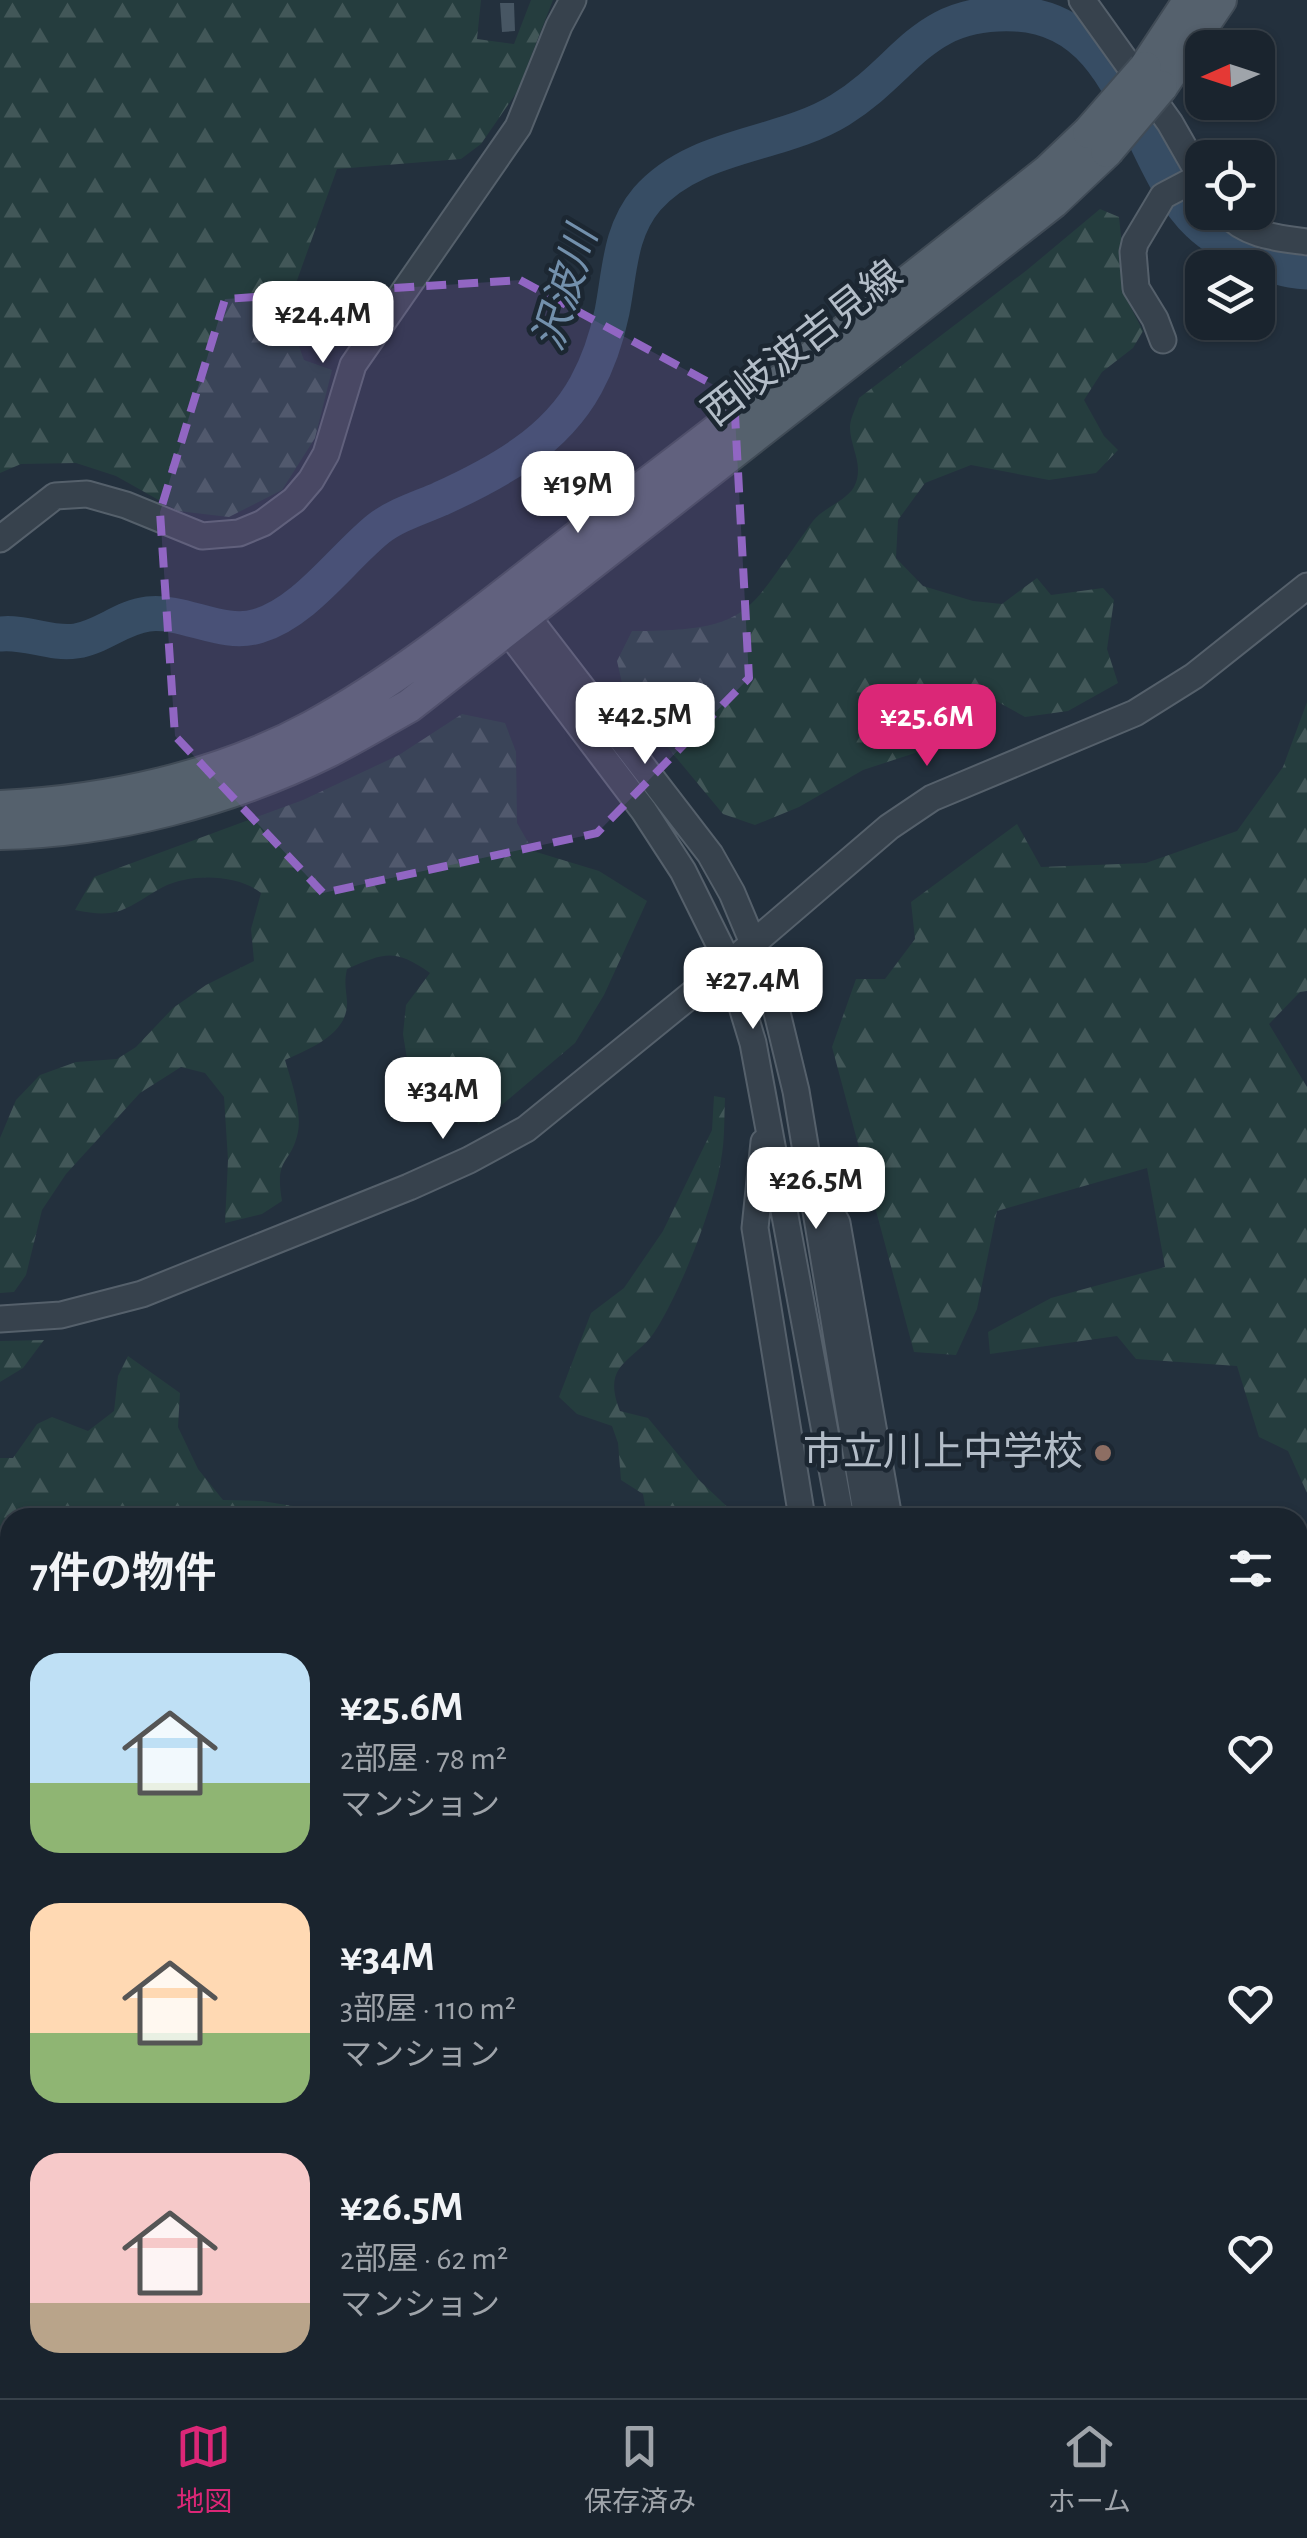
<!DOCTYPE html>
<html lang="ja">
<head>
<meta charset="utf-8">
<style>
	:root { --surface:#1a242e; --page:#232c36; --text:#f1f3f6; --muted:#9fa4aa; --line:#38414a; --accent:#db2777 }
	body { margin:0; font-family:"Alegreya Sans","Noto Sans JP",sans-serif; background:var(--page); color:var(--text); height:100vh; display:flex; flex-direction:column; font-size:38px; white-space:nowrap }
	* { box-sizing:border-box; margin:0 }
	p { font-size:32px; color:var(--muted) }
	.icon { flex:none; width:55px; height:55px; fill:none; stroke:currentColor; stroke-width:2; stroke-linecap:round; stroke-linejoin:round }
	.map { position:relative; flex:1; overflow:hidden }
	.panel { position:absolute; left:0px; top:1508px; width:1308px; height:892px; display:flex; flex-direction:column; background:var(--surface); border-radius:30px 30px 0 0; box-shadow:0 2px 8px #0004,0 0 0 2px var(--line) }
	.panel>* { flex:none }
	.needle { width:65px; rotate:267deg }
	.fabs { position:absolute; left:1185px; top:30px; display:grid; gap:20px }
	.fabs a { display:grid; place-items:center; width:90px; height:90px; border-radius:20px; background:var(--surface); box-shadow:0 2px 8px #0004,0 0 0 2px var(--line); font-size:50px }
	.price { position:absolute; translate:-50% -85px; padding:0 22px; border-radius:20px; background:#fff; color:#222; font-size:32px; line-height:65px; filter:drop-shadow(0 2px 5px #0008) }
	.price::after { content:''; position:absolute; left:50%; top:60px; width:30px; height:22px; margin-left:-15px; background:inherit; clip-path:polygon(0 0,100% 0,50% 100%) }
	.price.selected { background:var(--accent); color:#fff }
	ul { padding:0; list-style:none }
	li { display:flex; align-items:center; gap:30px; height:250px; padding:0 30px }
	li span { display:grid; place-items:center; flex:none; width:280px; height:200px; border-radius:30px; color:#555 }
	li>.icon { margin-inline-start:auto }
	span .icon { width:120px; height:120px; fill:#fffc; stroke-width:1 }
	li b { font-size:42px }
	h2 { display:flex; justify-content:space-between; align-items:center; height:120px; padding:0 30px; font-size:42px }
	.menu { display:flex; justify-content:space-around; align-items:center; height:140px; border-top:2px solid var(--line); background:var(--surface); font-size:28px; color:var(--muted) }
	.menu a { display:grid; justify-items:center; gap:5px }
	.menu .selected { color:var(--accent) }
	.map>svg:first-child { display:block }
	.forest { fill:url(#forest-firs) }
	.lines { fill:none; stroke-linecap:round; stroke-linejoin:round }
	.river { stroke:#374d64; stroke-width:35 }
	.building { fill:#475663 }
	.minor-casing { stroke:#55606b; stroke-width:29 }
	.major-casing { stroke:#404b56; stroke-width:36 }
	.minor { stroke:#37424d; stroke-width:25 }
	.major { stroke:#55616d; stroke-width:32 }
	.major-bridge-casing { stroke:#404b56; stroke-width:36; stroke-linecap:butt }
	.major-bridge { stroke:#55616d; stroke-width:32 }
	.marked { fill:#9166c3; fill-opacity:0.2; stroke:#9166c3; stroke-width:8; stroke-dasharray:20 12; stroke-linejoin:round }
	.education-dot { fill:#8d6e63; stroke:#1c2732; stroke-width:4 }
	.labels { text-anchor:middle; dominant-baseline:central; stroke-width:9; stroke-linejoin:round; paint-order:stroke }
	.street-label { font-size:40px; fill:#b3bdc8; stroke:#1c2732 }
	.poi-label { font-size:40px; fill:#b3bdc8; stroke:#1c2732; text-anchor:end }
	.water-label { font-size:42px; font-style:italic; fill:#7390ac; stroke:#1c2732 }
</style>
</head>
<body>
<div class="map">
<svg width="1307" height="2398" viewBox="0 0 1307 2398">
	<defs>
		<pattern id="forest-firs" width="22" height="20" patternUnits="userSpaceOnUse" patternTransform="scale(2.5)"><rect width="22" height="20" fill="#253d3e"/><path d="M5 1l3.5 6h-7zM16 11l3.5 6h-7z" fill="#425758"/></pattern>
	</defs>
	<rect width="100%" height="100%" fill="#23303d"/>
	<path class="forest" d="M0 0H481L477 39 514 44 531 0H553L517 92 481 144 461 159 337 169 286 311 304 360 332 370 315 438 282 490 229 517 178 511 116 476 76 463 21 464 0 473Z
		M1100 209 1119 217 1128 302 1143 331 1133 348 1102 372 1084 400 1104 436 1118 450 1096 473 1049 480 971 465 925 483 898 520 896 558 923 586 973 601 1002 604 1037 578 1051 595 1103 588 1114 600 1107 649 1118 683 1068 711 1025 717 989 697 955 726 915 753 863 770 799 807 755 825 723 814 625 696 617 661 632 631C755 631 746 612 813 521 823 508 846 501 854 487 865 465 850 448 850 427 850 418 857 406 859 398L1027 270Z
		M1307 702V991L1300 992 1269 1024 1307 1087V1493L1288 1451 1259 1437 1237 1366 1136 1359 1117 1336 990 1354 988 1332 1051 1298 1165 1267 1147 1168 997 1211 977 1309 956 1355 914 1352 832 1047 856 979H885L915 939 911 902 1017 824 1041 867 1146 863 1237 831 1283 767Z
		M462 714 505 723 516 752 517 823 533 851 599 871 647 901 604 995 575 1043 478 1125 475 1109 483 1083 475 1075 443 1096 410 1078 403 1034 406 1005 430 973C394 948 385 953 347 969 344 982 346 989 347 1001 349 1034 309 1049 285 1060 291 1081 302 1110 298 1132 291 1166 274 1155 282 1201L262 1214 225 1223 228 1160 224 1097 205 1073 181 1067 140 1093 66 1174 42 1210 26 1275 14 1292 0 1293V1138L16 1100 40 1075 76 1062 117 1059 136 1047 173 1008 206 985 254 961 251 929 261 893C238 874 190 873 163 887 127 907 121 920 75 910L94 877 303 800 399 755Z
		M714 1096 725 1098C724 1118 725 1140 721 1160 714 1206 682 1288 657 1328 636 1363 600 1361 620 1411L648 1418 700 1481 738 1517H647L643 1494 621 1480 618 1443 612 1426 577 1414 559 1397 591 1313 624 1288 663 1231 712 1130Z
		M44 1340 23 1368 0 1382V1341Z
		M128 1356 180 1393 178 1427 198 1469 223 1500 262 1501 299 1507 305 1517 10 1518V1631L0 1644V1458H13L37 1424 52 1417 88 1431 114 1411 118 1376Z
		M0 1893 10 1901V2283L0 2284Z
		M703 2390H856V2398H706Z"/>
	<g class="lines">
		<path class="river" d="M0 634C26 631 51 645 76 641 102 637 122 617 148 614 185 610 222 637 258 626 305 612 341 559 378 529 396 515 419 508 440 499 497 473 555 442 586 385 598 363 607 336 612 312 620 272 619 232 647 199 696 143 780 147 840 110 908 68 921 10 1015 14 1129 19 1133 162 1199 224 1212 237 1233 248 1250 256 1268 265 1287 271 1307 272"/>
	</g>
	<path class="building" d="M500 3H514L515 31 502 32Z"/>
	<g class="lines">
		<defs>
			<path id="minor" d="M1082 0 1170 123 1202 179
				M1225 212C1246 236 1278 238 1307 242
				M1163 340 1155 319 1136 288 1133 252 1135 243 1163 196 1201 176
				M0 539 55 496 87 494 126 505 202 536 239 533 263 523 294 500 311 480 326 454 353 365 518 127 559 26 573 0
				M510 606 527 616 710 854 732 893 753 943 773 996 796 1091 867 1518
				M502 613 508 631 644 811 683 871 729 964 753 1043 841 1518
				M764 1142 755 1228 802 1518
				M817 1187 837 1223 889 1518
				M0 1319 61 1315 142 1294 409 1187 469 1160 526 1129 729 964 889 827 932 798 1135 713 1194 676 1307 586
				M0 1860 10 1869
				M0 2378 10 2376
				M227 2390 229 2398
				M539 2390 541 2398
				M656 2390 662 2398
				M871 2390 872 2398
				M907 2390 908 2398
				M934 2390V2398
				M956 2390V2398
				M418 2398 451 2390"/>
			<path id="major" d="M1145 68 1190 0
				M1161 87 1220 0
				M0 807C107 802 218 778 312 727 409 674 496 600 583 533 740 414 895 293 1048 171L1089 132
				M0 833C111 831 229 800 328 751 356 737 382 721 409 706L1053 202 1107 151"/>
		</defs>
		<use href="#minor" class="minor-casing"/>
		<use href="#major" class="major-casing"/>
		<use href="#minor" class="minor"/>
		<use href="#major" class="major"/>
		<defs>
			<path id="major-bridge" d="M1089 132 1145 68
				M1107 151 1161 87"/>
		</defs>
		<use href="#major-bridge" class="major-bridge-casing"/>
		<use href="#major-bridge" class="major-bridge"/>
	</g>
	<path class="marked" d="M520 280 734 396 749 678 597 833 323 893 175 736 160 512 225 299Z"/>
	<circle class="education-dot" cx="1103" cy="1453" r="10"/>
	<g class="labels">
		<g class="street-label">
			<text transform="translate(803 344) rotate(-38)">西岐波吉見線</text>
		</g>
		<g class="poi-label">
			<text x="1083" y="1453">市立川上中学校</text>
		</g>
		<g class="water-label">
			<text transform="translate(566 289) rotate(-73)">沢波川</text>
		</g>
	</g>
</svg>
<div class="fabs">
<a><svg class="needle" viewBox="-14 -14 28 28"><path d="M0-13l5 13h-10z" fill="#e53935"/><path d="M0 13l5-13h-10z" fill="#9fa4aa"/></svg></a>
<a><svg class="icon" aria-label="locate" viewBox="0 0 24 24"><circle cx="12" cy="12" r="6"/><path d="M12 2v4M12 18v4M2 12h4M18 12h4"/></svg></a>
<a><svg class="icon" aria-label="layers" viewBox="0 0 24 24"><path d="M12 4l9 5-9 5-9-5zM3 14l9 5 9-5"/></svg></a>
</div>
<b class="price" style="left:323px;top:366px">¥24.4M</b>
<b class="price" style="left:578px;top:536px">¥19M</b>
<b class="price" style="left:645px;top:767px">¥42.5M</b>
<b class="price selected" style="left:927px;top:769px">¥25.6M</b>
<b class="price" style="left:753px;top:1032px">¥27.4M</b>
<b class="price" style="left:443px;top:1142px">¥34M</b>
<b class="price" style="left:816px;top:1232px">¥26.5M</b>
<section class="panel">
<h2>7件の物件<svg class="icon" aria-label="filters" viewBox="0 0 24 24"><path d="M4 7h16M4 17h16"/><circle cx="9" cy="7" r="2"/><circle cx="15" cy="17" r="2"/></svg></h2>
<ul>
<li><span style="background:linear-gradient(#bfe0f5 65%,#8fb573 0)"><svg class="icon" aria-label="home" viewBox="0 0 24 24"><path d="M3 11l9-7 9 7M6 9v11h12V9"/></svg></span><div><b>¥25.6M</b><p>2部屋 · 78 m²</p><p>マンション</p></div><svg class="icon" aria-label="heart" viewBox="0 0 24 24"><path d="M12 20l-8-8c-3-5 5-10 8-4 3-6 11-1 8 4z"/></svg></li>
<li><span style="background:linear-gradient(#ffd9b3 65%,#8fb573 0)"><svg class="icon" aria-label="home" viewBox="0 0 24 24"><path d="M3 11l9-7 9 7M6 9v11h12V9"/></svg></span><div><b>¥34M</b><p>3部屋 · 110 m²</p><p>マンション</p></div><svg class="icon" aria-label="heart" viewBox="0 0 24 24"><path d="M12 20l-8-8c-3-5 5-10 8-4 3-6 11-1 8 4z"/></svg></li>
<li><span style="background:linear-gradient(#f6c9c9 75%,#b9a48a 0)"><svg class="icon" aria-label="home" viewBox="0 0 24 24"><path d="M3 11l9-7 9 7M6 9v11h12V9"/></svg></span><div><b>¥26.5M</b><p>2部屋 · 62 m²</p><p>マンション</p></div><svg class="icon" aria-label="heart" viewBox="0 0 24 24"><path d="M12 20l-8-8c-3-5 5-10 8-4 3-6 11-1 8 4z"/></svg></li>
</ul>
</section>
</div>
<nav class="menu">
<a class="selected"><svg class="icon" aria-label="map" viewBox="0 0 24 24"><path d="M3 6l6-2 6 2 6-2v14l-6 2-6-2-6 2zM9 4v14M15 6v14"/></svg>地図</a>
<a><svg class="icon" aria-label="saved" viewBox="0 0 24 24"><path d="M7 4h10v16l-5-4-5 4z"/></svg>保存済み</a>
<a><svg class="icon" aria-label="home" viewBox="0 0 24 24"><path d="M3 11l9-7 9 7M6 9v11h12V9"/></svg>ホーム</a>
</nav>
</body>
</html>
